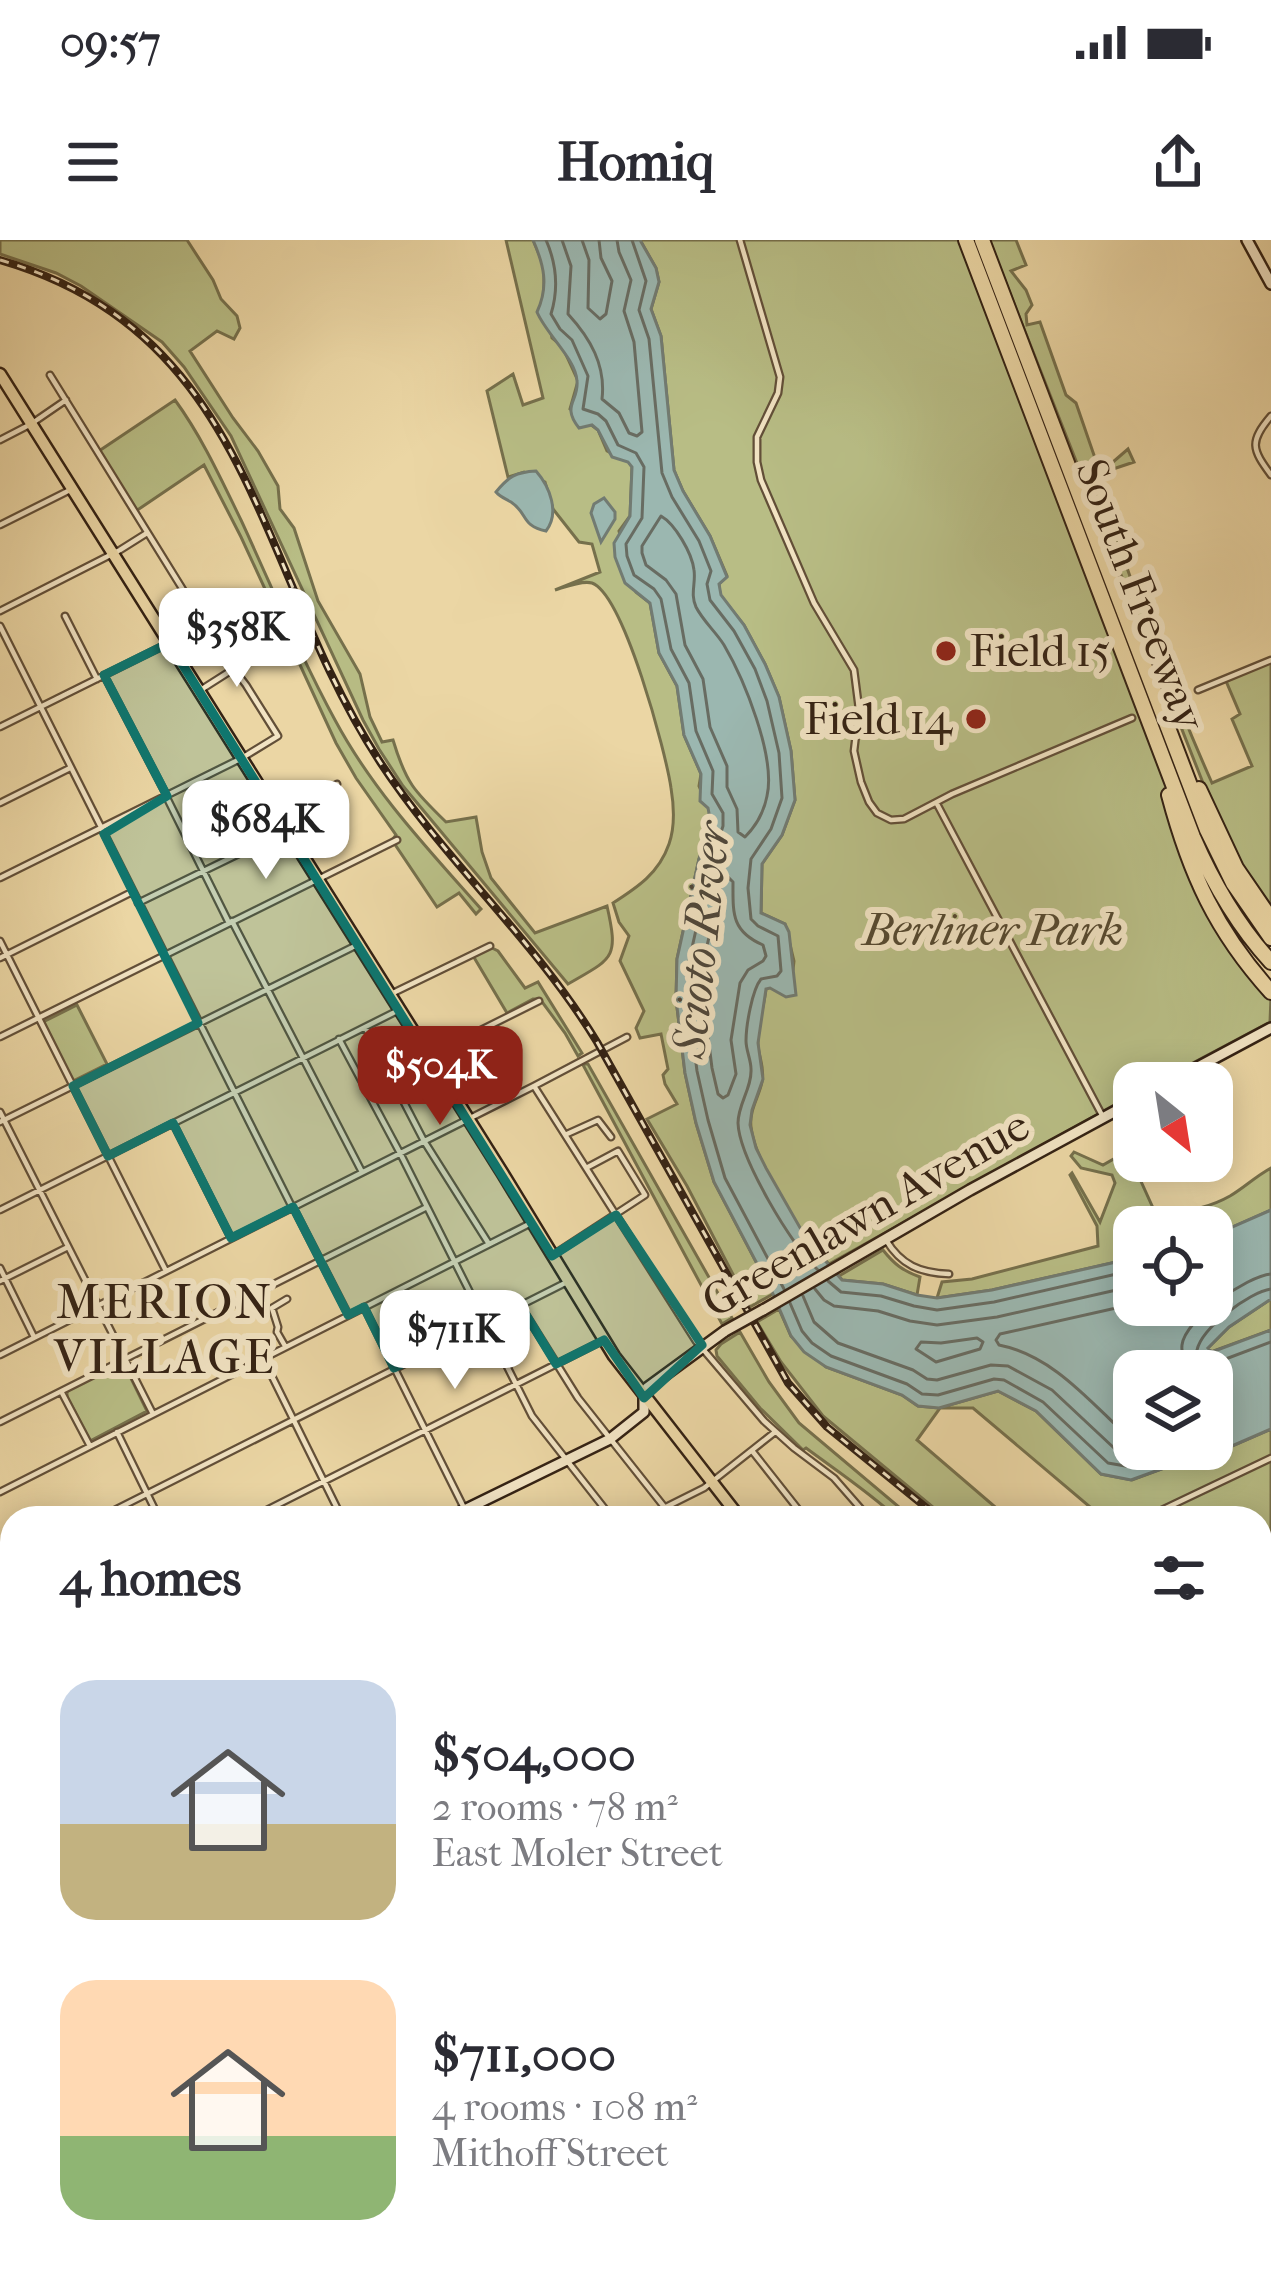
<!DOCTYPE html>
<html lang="en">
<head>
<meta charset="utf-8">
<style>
	:root { --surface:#fff; --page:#f7f7f7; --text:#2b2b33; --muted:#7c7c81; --accent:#8f2418 }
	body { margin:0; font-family:"IM FELL French Canon",serif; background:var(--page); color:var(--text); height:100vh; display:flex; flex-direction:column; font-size:45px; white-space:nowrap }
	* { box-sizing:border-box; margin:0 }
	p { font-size:39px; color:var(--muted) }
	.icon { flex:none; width:66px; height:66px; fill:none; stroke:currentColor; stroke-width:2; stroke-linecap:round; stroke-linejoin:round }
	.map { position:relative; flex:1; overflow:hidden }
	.sheet { position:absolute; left:0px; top:1266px; width:1272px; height:768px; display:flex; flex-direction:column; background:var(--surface); border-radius:36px 36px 0 0; box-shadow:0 6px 30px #0003 }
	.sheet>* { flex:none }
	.needle { width:78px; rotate:150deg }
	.fabs { position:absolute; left:1113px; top:822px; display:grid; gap:24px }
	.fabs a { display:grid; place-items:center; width:120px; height:120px; border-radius:24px; background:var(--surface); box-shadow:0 6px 30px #0003; font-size:60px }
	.price { position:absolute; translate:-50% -102px; padding:0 27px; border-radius:24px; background:#fff; color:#222; font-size:39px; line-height:78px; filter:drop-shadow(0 3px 6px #0008) }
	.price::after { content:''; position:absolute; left:50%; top:72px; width:36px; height:27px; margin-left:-18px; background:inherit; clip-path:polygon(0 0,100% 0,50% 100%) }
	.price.on { background:var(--accent); color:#fff }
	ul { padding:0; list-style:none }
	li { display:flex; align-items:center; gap:36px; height:300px; padding:0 60px }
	li span { display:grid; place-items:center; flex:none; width:336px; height:240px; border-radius:36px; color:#555 }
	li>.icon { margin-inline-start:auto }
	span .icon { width:144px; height:144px; fill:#fffc; stroke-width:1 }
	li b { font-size:51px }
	h2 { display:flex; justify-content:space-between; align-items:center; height:144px; padding:0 60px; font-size:51px }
	.status { display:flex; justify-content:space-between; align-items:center; height:84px; padding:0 60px; background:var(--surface); direction:ltr }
	.status svg { height:33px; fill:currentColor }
	header { display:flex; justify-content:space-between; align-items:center; height:156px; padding:0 60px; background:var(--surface); font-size:54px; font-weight:800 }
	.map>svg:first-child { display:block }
	.green { fill:#b8bd85; stroke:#76704c; stroke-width:3 }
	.water { fill:#9bb7b0; stroke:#727b72; stroke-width:3; fill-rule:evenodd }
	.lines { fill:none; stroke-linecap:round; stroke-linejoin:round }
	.shore { stroke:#686c62; stroke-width:3 }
	.street-casing { stroke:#624f38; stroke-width:9 }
	.secondary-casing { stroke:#342214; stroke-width:14 }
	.primary-casing { stroke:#342214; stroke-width:15 }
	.highway-casing { stroke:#342214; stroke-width:18 }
	.street { stroke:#f2e4c4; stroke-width:4.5 }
	.secondary { stroke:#f2e4c4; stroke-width:9 }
	.primary { stroke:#ebd6a4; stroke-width:10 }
	.highway { stroke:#ebd6a4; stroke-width:14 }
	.rail-casing { stroke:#342214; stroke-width:8 }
	.rail { stroke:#f2e4c4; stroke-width:3; stroke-dasharray:9; stroke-linecap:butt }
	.secondary-bridge-casing { stroke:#342214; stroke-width:14; stroke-linecap:butt }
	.secondary-bridge { stroke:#f2e4c4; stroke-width:9 }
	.marked { fill:#0f766e; fill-opacity:0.2; stroke:#0f766e; stroke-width:9; stroke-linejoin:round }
	.poi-dot { fill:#8f2418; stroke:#f2e4c4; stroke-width:4.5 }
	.labels { text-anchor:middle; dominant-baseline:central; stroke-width:12; stroke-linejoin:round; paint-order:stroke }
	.street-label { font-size:45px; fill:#342214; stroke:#f2e4c4 }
	.poi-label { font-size:45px; fill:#342214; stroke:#f2e4c4; text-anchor:start }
	.park-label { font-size:45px; font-style:italic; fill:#554930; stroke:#f2e4c4 }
	.water-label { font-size:48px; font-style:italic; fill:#4e473b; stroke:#f2e4c4 }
	.neighbourhood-label { font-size:48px; letter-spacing:3px; fill:#342214; stroke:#f2e4c4 }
</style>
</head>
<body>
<div class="status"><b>09:57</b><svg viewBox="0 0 49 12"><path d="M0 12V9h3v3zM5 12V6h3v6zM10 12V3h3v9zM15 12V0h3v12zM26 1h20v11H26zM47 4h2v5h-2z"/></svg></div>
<header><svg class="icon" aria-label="menu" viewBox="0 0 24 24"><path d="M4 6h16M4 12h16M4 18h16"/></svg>Homiq<svg class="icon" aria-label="share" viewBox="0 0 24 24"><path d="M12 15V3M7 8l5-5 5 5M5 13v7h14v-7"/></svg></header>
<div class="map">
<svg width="1271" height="2034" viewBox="0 0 1271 2034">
	<rect width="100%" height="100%" fill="#ebd6a4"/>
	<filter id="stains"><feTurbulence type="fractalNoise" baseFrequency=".00167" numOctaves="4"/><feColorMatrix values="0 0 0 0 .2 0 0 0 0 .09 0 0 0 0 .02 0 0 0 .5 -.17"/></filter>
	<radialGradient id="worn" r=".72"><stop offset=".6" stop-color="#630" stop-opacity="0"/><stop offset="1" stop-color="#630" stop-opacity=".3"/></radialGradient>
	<path class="green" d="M0 0H187L213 40 221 59 237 76 240 88 234 99 217 91 190 111 233 178 258 211 278 246 280 269 294 288 318 361 360 434 370 477 382 502 393 500C406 543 414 551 446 582L476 577 482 612 491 638 535 693 607 666C619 719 613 718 568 744L403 546 379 509 363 480 231 196 184 127 162 102 81 46 56 33 0 14Z
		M506 0H533L544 26V58L552 98 562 106 578 141 570 169 598 190 607 211 629 222 632 227 630 276 619 291 636 352 650 363 659 413 677 446 684 495 701 534 699 546 711 574V584L699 619 677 719 676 759 685 833 696 883 714 942 773 1054 750 1067 687 946 647 879 677 864 665 844 663 835 668 829 661 794 640 798 636 788 644 771 620 721 629 696 619 682 613 663C638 647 659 633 669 604 675 587 674 566 671 548 666 513 624 355 592 343 582 340 565 347 555 350L600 332 592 304 579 302 553 269 545 242 524 232 508 237 487 151 513 134 523 165 543 158Z
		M640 0H960L1181 583 1202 651 1271 757 1270 782 1155 843H1134V854L829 1024C804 1002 754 920 751 887 749 870 759 857 762 842 765 828 759 818 758 805 757 788 764 766 766 749L793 730 794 721 785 684 761 673 762 624 782 595 795 560 791 511 779 457 765 424 744 385 720 355 719 344 727 336 710 296 683 251 674 230 661 96 651 69 659 42 656 28Z
		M989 0H1016L1026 25 1011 31 1026 50 1032 65 1026 74 1027 85 1040 82 1066 155 1076 163 1096 221 1102 224 1113 222 1128 209 1134 222 1095 235C1130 340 1167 442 1212 543L1252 526 1232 479 1240 474 1226 441 1271 422V674L1246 638 1220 586Z
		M175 160C202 197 221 239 241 280 272 347 300 416 335 480 373 551 428 609 481 669L476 674 459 653 437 667 392 600 396 595 356 538 336 503 241 297 204 225 136 271 99 211Z
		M490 707 498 711 525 748 538 742 582 813 578 816 565 793 540 759H533L507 773 472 714Z
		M77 765 107 824 73 841 43 782Z
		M582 823 588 824 732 1078 722 1084Z
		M1074 912 1103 925 1119 916 1139 937 1154 970C1180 973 1207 969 1230 956 1245 947 1256 936 1271 928V970L1212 996V987H1134V1018L992 1050 937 1058 942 1042 972 1039 1098 1006 1097 986 1070 935 1072 933 1100 982 1115 943 1112 935 1081 928 1071 916Z
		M883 1010C894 1024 903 1031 920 1037L917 1055 883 1044 842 1040 839 1036Z
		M1271 1059V1090L1211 1112 1207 1109 1229 1087Z
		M779 1069 791 1096 826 1127 902 1155 918 1166 939 1168 998 1151 1036 1171 1101 1234 1132 1240 1164 1228 1186 1226 1271 1189V1443L1260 1439V1278H1103L973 1168H940L917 1200 1008 1278H946L823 1176 781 1122 757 1082Z
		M740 1092 769 1142 799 1183 912 1278H897C869 1252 837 1231 806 1208L803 1210 760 1168 717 1116 716 1110 721 1104Z
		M119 1125 125 1126 147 1171 90 1201 67 1157V1151Z"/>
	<path class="water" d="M533 0H640L656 28 659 42 651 69 661 96 674 230 683 251 710 296 727 337 719 344 721 355 744 385 765 424 779 457 791 511 795 560 782 595 762 624 761 673 785 684 789 692 796 755 786 757 770 748 766 749 758 803 763 839 752 870 750 885 756 908 766 928 807 1000 842 1040 883 1044 917 1055 937 1058 992 1050 1134 1018V1065H1212V996L1271 970V1059L1229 1087 1208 1108 1212 1112 1271 1090V1189L1186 1226 1164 1228 1131 1240 1101 1234 1036 1171 998 1151 939 1168 918 1166 902 1155 826 1127 804 1112 791 1096 773 1054 714 942 696 883 685 833 676 759 677 719 699 619 711 584 708 568 700 561 701 534 684 495 677 446 659 413 650 363 625 343 615 317 614 303 630 276 632 227 628 222 612 217 598 190 592 185 579 188C561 165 579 162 577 141 576 119 546 94 537 72 549 46 544 25 533 0ZM1134 1131H1212V1209H1134Z
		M536 231C550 247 560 273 546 291 521 286 528 273 511 262 506 259 500 257 496 252 508 237 516 232 536 231Z
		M604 258 615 272V279L601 302 591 273 594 264Z"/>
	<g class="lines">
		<path class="shore" d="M546 0C557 25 559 48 551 74L560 89 572 100 588 136 583 169 598 174 606 181 618 205 636 213 644 227 642 278 626 304 627 316 634 335 654 349 661 359 671 409 689 443 696 491 713 531 712 554 723 573V586L711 623 689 721 688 758 697 831 708 880 725 938 784 1049
			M562 0 571 26 568 74C590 98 606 125 602 159L619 173 629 193 637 196 642 192 634 102 624 71 631 40 619 12 617 0
			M582 0 589 20 588 68 600 79 606 74 612 41 601 18 599 0
			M632 0 646 41 639 70 649 99 662 233 672 257 699 301 711 331 707 344 710 360 734 391 755 429 767 461 779 513 782 558 771 589 751 619 748 648 751 679 758 686 778 696 781 731 777 736 761 739C752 750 746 786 746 801 746 810 751 820 751 829 752 848 738 864 738 883 739 917 792 1007 818 1030
			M661 276C675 284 692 313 694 330 696 343 690 354 696 367 703 381 716 392 724 405 744 439 776 517 767 556 764 572 756 586 745 597L738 592 737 569 727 547V526L710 487 703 439 685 405 676 354 666 340 646 325 642 313V306Z
			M728 637 733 642C733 673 731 691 763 705L766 716 763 721 748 730 740 743 731 800 736 834 728 855 723 858 718 854 712 828 703 757V723L722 641Z
			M828 1041 841 1052 881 1056 914 1066 937 1070 994 1062 1134 1030
			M815 1049 824 1060 834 1066 878 1071 910 1081 937 1085 997 1077 1134 1046
			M1271 1049C1249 1052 1202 1088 1197 1110L1202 1120 1215 1123 1271 1102
			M803 1056 814 1082 838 1103 913 1130 927 1139 937 1140 991 1125 1008 1126 1052 1150 1114 1208 1129 1212 1138 1209
			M790 1063 802 1091 812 1103 831 1116 907 1144 922 1154 938 1155 994 1139 1004 1140 1043 1162 1108 1223 1131 1227 1193 1209
			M1134 1064 1000 1094 996 1100 999 1105C1050 1115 1086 1157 1122 1191H1134
			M977 1098 983 1102 980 1109 936 1122 916 1109 921 1102 941 1103Z
			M1192 1131C1185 1123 1181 1116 1182 1105 1185 1079 1247 1036 1271 1034"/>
		<defs>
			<path id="street" d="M740 0 780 137 778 153 757 197V222L761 240 814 363 854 430 859 469 854 511 861 542 869 562 877 573 891 580 904 579 952 554 1132 478
				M1271 176C1249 202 1252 209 1271 235
				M0 200 31 184 66 160
				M0 285 72 249
				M0 371 120 310 147 293
				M65 376 97 439
				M0 386 292 967
				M104 435 167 556
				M1198 450 1271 420
				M199 451 254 416
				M0 487 167 404
				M166 556 229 683
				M0 563 70 528
				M937 564 1103 877
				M280 579 337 544
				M0 638 242 518 278 496 246 445 224 416 50 135
				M138 663 284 592
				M232 681 362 932
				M0 701 166 1031
				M0 718 132 652
				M393 753 490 706
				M365 787 424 901 489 1004
				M0 797 397 600
				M339 799 400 913 532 1176 612 1278
				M429 816 539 761
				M534 846 696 1101 764 1181 794 1208 834 1238 869 1278
				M0 872 152 1172
				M0 882 355 706
				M174 885 231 998
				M567 894 598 880 611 897
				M293 967 348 1074
				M0 970 397 771
				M886 1000C901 1025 920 1033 949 1034
				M556 1013 645 955 618 911 588 927
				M0 1028 34 1097
				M0 1041 68 1007
				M520 1065 578 1158 673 1278
				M364 1067 469 1278
				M285 1106 277 1092 278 1087 272 1068 287 1059
				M0 1115 534 846 627 797
				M263 1118 342 1278
				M62 1153 90 1206
				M0 1182 427 967
				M117 1192 159 1278
				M753 1212 805 1278
				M0 1252 531 983
				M99 1278 567 1042
				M251 1278 600 1102
				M644 1278 704 1248 775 1192
				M1145 1278 1271 1218
				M0 1328 12 1351
				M0 1328 12 1322
				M0 1405 12 1399
				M1260 1584 1271 1575
				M0 1592 12 1586
				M0 1625 12 1619
				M0 1685 12 1679
				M1260 1692 1271 1706
				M8 1713 12 1720
				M1260 1726 1271 1720
				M0 1760 12 1754
				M1260 1766 1271 1780
				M1260 1837 1271 1828
				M0 1848 12 1842
				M0 1854 12 1878
				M0 1978 12 1972
				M0 2013 10 2034
				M84 2022 90 2034
				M162 2022 168 2034
				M447 2022 453 2034
				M501 2022 507 2034
				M608 2022 614 2034
				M650 2022 656 2034
				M694 2022 700 2034
				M736 2022 742 2034
				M896 2022 902 2034
				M1023 2022 1029 2034
				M1069 2022 1079 2034
				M30 2034 54 2022
				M177 2034 201 2022
				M261 2034 285 2022
				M343 2034 367 2022
				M508 2034 532 2022
				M773 2034 798 2022
				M934 2034 960 2022
				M1012 2034 1036 2022"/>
			<path id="secondary" d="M1247 0 1271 44
				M1168 843 1271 788
				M763 1070 970 950 1134 861
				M448 1278 610 1199 644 1172V1154L647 1148 725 1091
				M0 1497 12 1491
				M0 1912 12 1906"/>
			<path id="primary" d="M0 134 503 934 614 1116 740 1278
				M0 1537 12 1561
				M1260 1931 1271 1945
				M1260 2011 1271 2002
				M243 2022 249 2034
				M1134 2022 1144 2034
				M1097 2034 1121 2022
				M1232 2034 1246 2022"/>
			<path id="highway" d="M966 0 1193 597C1213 643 1237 685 1271 722
				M982 0 1207 590 1233 643 1271 698
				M1199 549 1236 628 1271 679
				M1169 555C1190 634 1216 691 1271 752
				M1260 1957 1271 1949
				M1260 1975 1271 1966
				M1164 2034 1179 2022
				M1184 2034 1199 2022"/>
		</defs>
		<use href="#street" class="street-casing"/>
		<use href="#secondary" class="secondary-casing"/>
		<use href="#primary" class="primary-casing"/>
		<use href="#highway" class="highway-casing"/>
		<use href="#street" class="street"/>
		<use href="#secondary" class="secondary"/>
		<use href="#primary" class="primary"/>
		<use href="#highway" class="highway"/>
		<defs>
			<path id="rail" d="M0 20C256 94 255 332 380 522 445 621 535 700 597 802L788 1143 827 1187 939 1278
				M1260 1446 1271 1450
				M1260 1471 1271 1478"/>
		</defs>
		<use href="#rail" class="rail-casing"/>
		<use href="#rail" class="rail"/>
		<defs>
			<path id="secondary-bridge" d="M725 1091 763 1070"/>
		</defs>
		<use href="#secondary-bridge" class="secondary-bridge-casing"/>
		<use href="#secondary-bridge" class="secondary-bridge"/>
	</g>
	<path class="marked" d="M169 403 552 1016 616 975 702 1105 644 1158 604 1100 556 1124 520 1065 394 1128 364 1067 348 1075 293 967 231 998 173 883 108 916 73 846 198 783 104 594 167 556 104 435Z"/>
	<g class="poi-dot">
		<circle cx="946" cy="411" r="12"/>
		<circle cx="976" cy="479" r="12"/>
	</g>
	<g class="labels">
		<g class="street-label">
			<text transform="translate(1140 355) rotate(69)">South Freeway</text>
			<text transform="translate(866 974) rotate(-30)">Greenlawn Avenue</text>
		</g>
		<g class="poi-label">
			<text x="970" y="411">Field 15</text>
			<text x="952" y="479" text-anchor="end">Field 14</text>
		</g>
		<g class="park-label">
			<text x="993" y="690">Berliner Park</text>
		</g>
		<g class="water-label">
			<text transform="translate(701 700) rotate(-84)">Scioto River</text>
		</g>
		<g class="neighbourhood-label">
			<text x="165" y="1062">MERION<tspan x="165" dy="55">VILLAGE</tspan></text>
		</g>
	</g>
	<rect width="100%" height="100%" filter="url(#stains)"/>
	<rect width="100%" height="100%" fill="url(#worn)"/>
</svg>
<div class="fabs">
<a><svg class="needle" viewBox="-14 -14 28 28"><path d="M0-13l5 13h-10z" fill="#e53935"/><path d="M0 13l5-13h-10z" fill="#7c7c81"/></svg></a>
<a><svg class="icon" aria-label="locate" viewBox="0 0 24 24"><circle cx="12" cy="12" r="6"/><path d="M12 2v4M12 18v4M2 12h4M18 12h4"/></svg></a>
<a><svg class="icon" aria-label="layers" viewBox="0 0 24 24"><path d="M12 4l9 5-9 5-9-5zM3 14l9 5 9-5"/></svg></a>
</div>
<b class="price" style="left:237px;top:450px">$358K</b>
<b class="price" style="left:266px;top:642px">$684K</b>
<b class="price on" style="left:440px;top:888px">$504K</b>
<b class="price" style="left:455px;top:1152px">$711K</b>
<section class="sheet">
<h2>4 homes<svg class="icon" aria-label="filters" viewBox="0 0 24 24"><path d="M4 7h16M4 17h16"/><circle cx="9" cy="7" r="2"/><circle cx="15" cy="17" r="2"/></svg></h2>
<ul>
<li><span style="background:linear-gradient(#c9d6e8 60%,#c2b280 0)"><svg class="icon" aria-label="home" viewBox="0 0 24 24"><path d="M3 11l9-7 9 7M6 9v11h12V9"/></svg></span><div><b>$504,000</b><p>2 rooms · 78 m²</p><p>East Moler Street</p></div></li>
<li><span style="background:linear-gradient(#ffd9b3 65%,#8fb573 0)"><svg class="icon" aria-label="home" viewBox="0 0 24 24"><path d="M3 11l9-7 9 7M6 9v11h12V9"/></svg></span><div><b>$711,000</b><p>4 rooms · 108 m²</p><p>Mithoff Street</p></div></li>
</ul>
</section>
</div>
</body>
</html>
